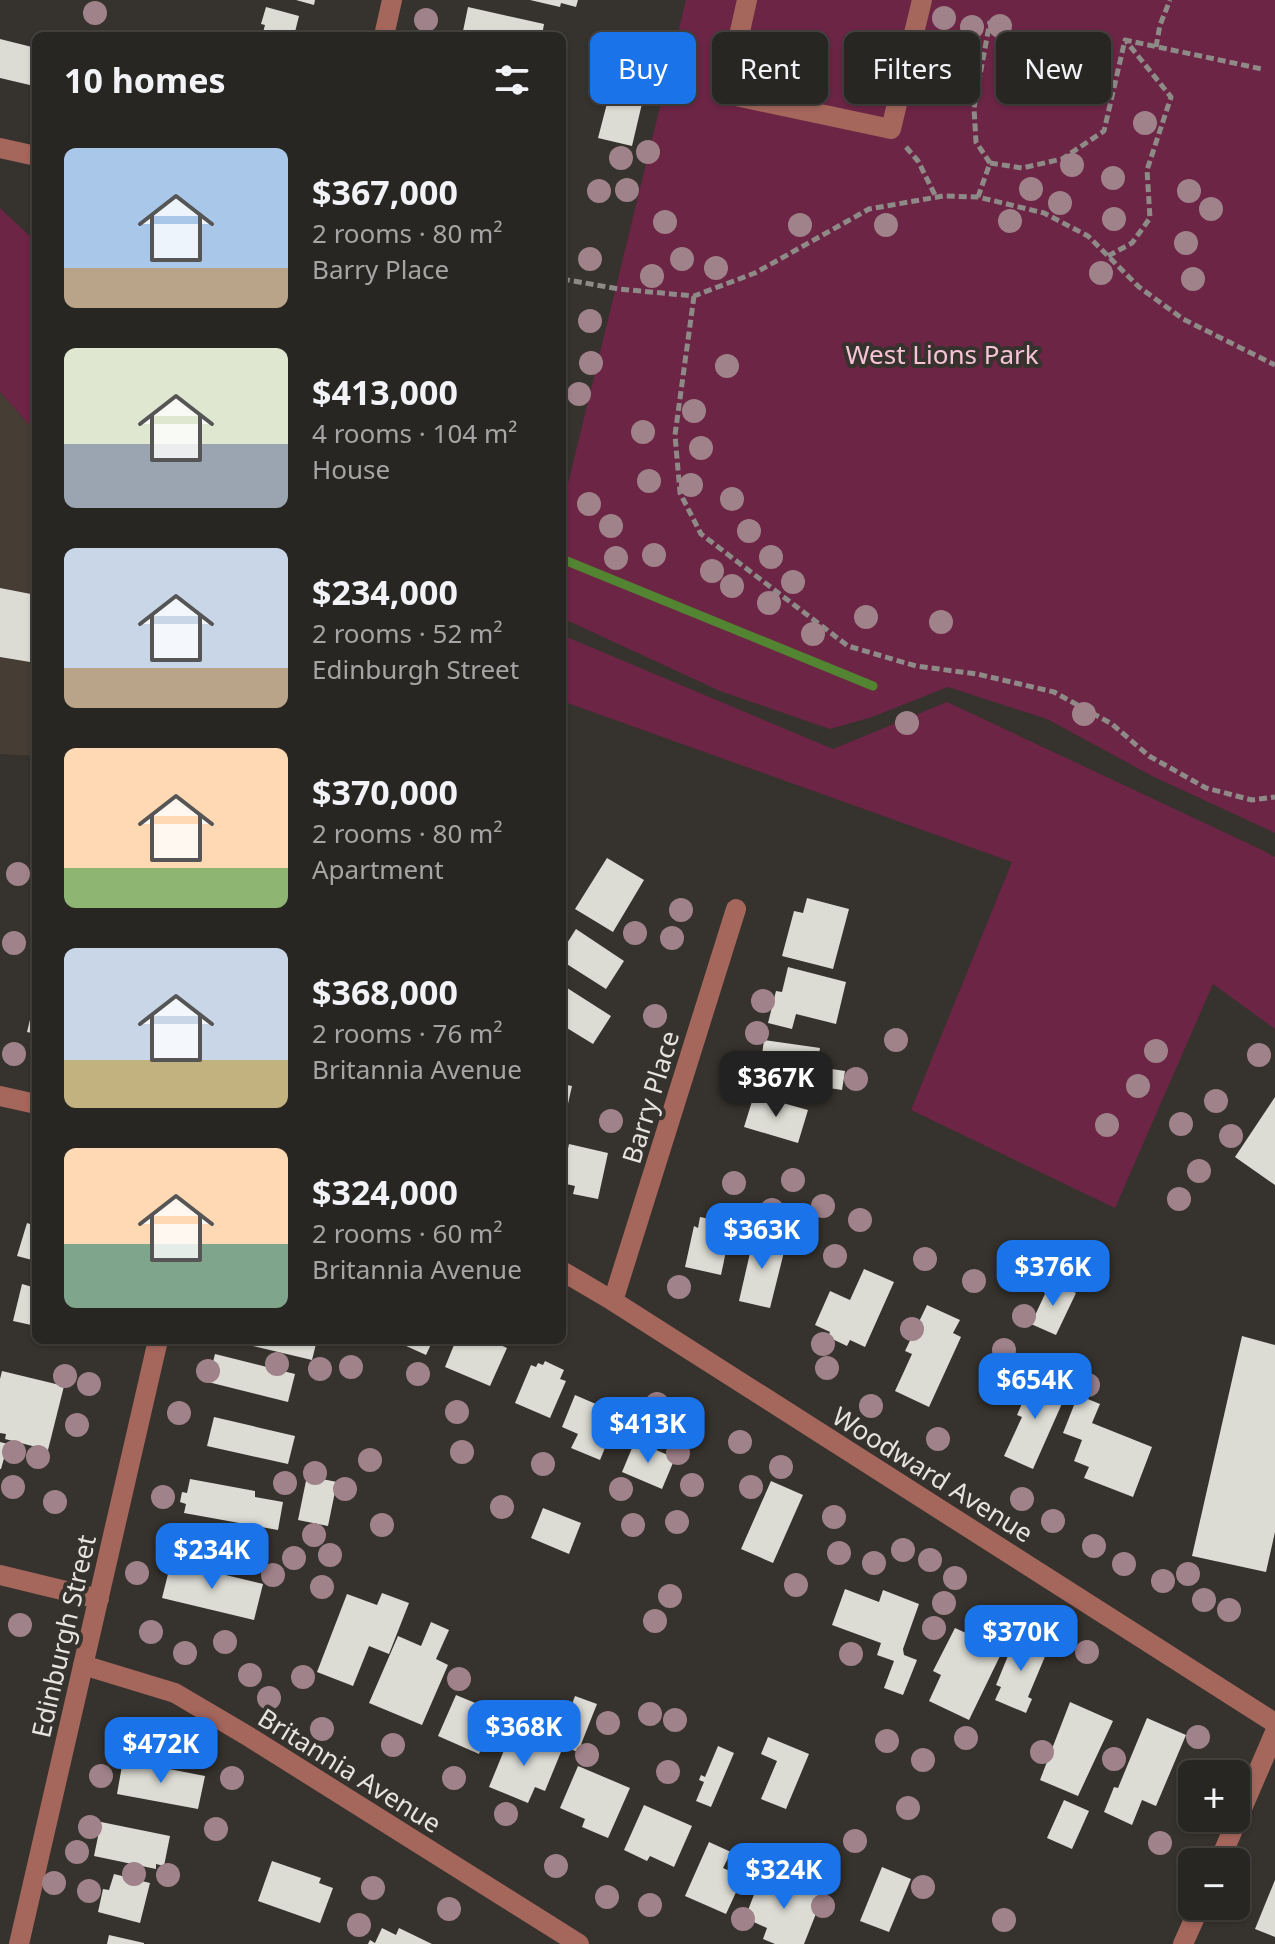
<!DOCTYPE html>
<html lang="en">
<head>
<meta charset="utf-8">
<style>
	:root { --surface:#282622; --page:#34322f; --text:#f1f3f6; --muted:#a5a5a5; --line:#444340; --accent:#1a73e8 }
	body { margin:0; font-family:"Noto Sans",sans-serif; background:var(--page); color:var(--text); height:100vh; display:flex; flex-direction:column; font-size:30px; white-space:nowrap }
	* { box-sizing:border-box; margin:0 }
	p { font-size:26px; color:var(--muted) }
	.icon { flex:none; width:44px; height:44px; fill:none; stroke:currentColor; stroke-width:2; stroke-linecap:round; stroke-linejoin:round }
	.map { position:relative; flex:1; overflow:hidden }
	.sheet { position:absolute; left:32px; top:32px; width:534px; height:1312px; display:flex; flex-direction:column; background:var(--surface); border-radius:12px; box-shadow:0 2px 6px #0004,0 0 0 2px var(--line) }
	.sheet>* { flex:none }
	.top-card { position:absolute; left:590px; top:32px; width:564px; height:72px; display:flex; gap:16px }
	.tools { position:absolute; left:1178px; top:1760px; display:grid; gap:16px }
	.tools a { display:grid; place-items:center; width:72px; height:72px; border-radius:12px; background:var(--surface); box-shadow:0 2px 6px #0004,0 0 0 2px var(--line); font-size:40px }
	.price { position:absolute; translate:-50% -68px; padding:0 18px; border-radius:16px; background:var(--accent); color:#fff; font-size:26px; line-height:52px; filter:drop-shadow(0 2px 4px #0008) }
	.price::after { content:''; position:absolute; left:50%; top:48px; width:24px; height:18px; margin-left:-12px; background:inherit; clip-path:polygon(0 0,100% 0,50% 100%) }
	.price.on { background:#222; color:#fff }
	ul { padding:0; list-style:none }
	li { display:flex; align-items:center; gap:24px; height:200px; padding:0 32px }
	li span { display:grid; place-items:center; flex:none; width:224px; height:160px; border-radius:12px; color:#555 }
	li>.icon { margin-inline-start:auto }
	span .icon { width:96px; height:96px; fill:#fffc; stroke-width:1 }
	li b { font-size:34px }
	h2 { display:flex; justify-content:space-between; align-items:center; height:96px; padding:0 32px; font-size:34px }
	.chip { padding:0 28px; border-radius:12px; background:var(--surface); box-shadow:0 2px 6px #0004,0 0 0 2px var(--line); font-size:28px; line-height:72px }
	.chip.on { background:var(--accent); color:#fff }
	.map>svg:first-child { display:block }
	.built { fill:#463d34 }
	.green { fill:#6c2545 }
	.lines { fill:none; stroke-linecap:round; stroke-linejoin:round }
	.stream { stroke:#528432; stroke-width:9 }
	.building { fill:#dddcd4 }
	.path { stroke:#8e8a87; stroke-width:5; stroke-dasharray:8 4; stroke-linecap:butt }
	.minor { stroke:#a5665c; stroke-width:20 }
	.tree { fill:#a0828a }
	.labels { text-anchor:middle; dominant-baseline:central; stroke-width:8; stroke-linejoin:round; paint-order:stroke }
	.park-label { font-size:26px; fill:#f6c4d6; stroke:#36322d }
	.street-label { font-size:26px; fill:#e6e3e1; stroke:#36322d }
</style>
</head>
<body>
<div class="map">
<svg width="1275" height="1944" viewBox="0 0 1275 1944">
	<rect width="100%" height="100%" fill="#36322d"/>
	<path class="built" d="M0 392 36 432V756L0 754Z"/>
	<path class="green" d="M686 0H1275V833L1154 777 1047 719 948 687 872 717 830 729 720 691 562 618V500H564Z
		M0 208 36 242V432L0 392Z
		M562 635 833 749 947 702 1262 850 1275 857V1029L1213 984 1115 1208 911 1110 1012 862 562 701Z"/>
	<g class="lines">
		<path class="stream" d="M562 559 873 686"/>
	</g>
	<path class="building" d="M296 0H315L314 5Z
		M530 0H578L576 7 561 3 560 7Z
		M266 7 299 16 294 36H262L265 25 261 24Z
		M468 7 544 24 542 36H462Z
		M0 39 36 48V77L34 86 0 78Z
		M611 88 644 95 632 146 598 138Z
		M0 588 36 595V663L0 657Z
		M607 858 644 880 613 932 575 909Z
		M807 898 849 909 833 969 782 956 794 911 803 913Z
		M576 929 624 961 606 989 562 961V951Z
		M788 967 846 982 836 1024 796 1014 792 1029 768 1023 776 991 782 992Z
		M564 986 611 1016 593 1044 562 1025V989Z
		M35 999H36V1034L27 1032Z
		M764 1040 820 1048 816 1070 825 1071V1068L845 1071 842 1090 759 1077Z
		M562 1084 572 1086 563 1126H562Z
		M754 1095 808 1110 798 1143 744 1127Z
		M1275 1097V1185L1235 1157Z
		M569 1144 608 1153 598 1199 573 1194 575 1186 562 1183V1175Z
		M700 1217 725 1222 723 1236 729 1237 721 1275 685 1267 694 1226 698 1228Z
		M27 1223 36 1226V1261L17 1256Z
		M755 1231 776 1236 773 1249 784 1252 770 1308 739 1301Z
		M864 1269 894 1282 865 1347 850 1340 847 1346 828 1337 830 1332 815 1325 830 1291 850 1300Z
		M1051 1281 1076 1293 1056 1335 1031 1324Z
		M22 1284 36 1288V1326L13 1321Z
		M927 1305 960 1320 953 1333 961 1337 929 1407 895 1391 912 1354 905 1351Z
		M1242 1336 1275 1345V1532L1266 1572 1192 1556Z
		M228 1340H317L312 1360Z
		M393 1340H433L426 1355Z
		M456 1340H489L507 1348 490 1386 445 1367Z
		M215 1354 295 1374 288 1402 208 1382Z
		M545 1361 564 1370 560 1379 566 1381 550 1418 515 1403 531 1365 536 1367 538 1363 543 1365Z
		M2 1371 64 1386 48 1450 5 1439 6 1434 0 1433V1379Z
		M1034 1376 1068 1390 1033 1469 1004 1456 1022 1417 1017 1415Z
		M575 1395 619 1414 600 1460 571 1448 578 1434 562 1427Z
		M1078 1395 1100 1404 1092 1423 1152 1447 1133 1497 1084 1478 1089 1467 1074 1461 1082 1440 1063 1433Z
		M214 1417 295 1436 288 1464 207 1446Z
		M635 1441 675 1458 662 1489 622 1472Z
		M0 1442 8 1444 1 1469H0Z
		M307 1476 337 1482 328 1526 298 1520Z
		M190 1479 255 1491V1497L283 1502 278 1530 184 1513 186 1504 180 1502 182 1492 187 1493Z
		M771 1481 803 1495 773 1563 741 1549Z
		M543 1508 581 1523 569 1554 531 1538Z
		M189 1523 237 1533 232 1557 217 1554 214 1568 181 1560Z
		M171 1562 263 1584 254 1620 162 1598Z
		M845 1589 879 1602 883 1590 919 1604 903 1649 904 1655 917 1660 903 1695 884 1688 894 1661 877 1655 881 1643 832 1625Z
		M382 1593 409 1603 389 1654 369 1646 353 1686 317 1672 347 1594 377 1605Z
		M431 1622 449 1630 436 1659 448 1665 422 1725 369 1703 398 1636 421 1646Z
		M955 1628 977 1638 974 1643 1000 1656 969 1720 929 1701 941 1675 933 1671Z
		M1017 1634 1049 1647 1028 1697 1032 1699 1026 1713 995 1700 1001 1687 996 1685Z
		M456 1695 497 1712 479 1754 438 1736Z
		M575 1696 597 1704 578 1752 557 1744 565 1722 559 1720 565 1705 571 1707Z
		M1070 1702 1113 1721 1078 1796 1040 1780Z
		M1147 1718 1186 1735 1156 1806 1142 1800 1132 1825 1104 1812 1114 1787 1118 1788Z
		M512 1731 561 1752 545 1791 535 1787 528 1803 489 1787Z
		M768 1737 809 1754 786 1809 761 1799 777 1761 761 1754Z
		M718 1746 734 1753 711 1807 696 1801 704 1782 699 1780 701 1775 705 1777Z
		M123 1760 205 1776 198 1809 117 1794Z
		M578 1766 630 1788 608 1838 582 1827 585 1819 560 1808Z
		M1064 1800 1089 1811 1072 1849 1047 1838Z
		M644 1805 692 1826 674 1867 650 1856 647 1861 624 1850Z
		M101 1822 170 1836 164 1866 156 1864V1869L94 1856Z
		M709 1842 731 1852 723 1868 743 1877 726 1914 685 1896Z
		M272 1861 321 1878 319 1883 333 1888 320 1923 258 1901Z
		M882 1867 911 1879 889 1932 860 1921Z
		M114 1874 150 1883 140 1923 98 1912 103 1889 109 1890Z
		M783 1876 820 1891 814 1903 819 1906 804 1944H775L763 1939 767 1928 745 1918 760 1879 778 1886Z
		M1275 1880V1937L1255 1929Z
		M382 1928 396 1935 399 1928 432 1944H368L370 1940 375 1943Z
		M109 1935 144 1943V1944H107Z"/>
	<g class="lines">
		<path class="path" d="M1156 47 1160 25 1170 0
			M906 147 918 161 936 197
			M990 163 1022 168 1062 159 1104 131 1125 40 1262 69
			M978 197 990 163 976 142 974 108 990 21
			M1108 256 1132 243 1150 218 1147 170 1171 97 1126 41
			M562 279 619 289 694 296 755 273 869 209 943 196 978 197 1044 213 1088 236 1139 287 1183 319 1275 365
			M694 296 675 435 680 493 701 534 848 646 916 666 977 674 1054 692 1112 724 1149 756 1206 788 1252 800 1275 797"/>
		<path class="minor" d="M747 0 726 94 891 129 922 0
			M384 36 392 0
			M0 148 36 156
			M0 1096 36 1104
			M562 1271 613 1301 1275 1723
			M613 1301 736 909
			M0 1575 99 1599
			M83 1665 175 1693 251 1738 579 1944
			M1219 1862 1275 1732
			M19 1944 158 1340
			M1183 1944 1200 1906"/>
	</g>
	<g class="tree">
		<circle cx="95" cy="13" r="12"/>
		<circle cx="944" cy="18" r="12"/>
		<circle cx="426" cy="20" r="12"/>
		<circle cx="1000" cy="26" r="12"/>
		<circle cx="972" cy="27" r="12"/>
		<circle cx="1065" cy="50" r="12"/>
		<circle cx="646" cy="54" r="12"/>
		<circle cx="1098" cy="60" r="12"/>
		<circle cx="639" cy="84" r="12"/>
		<circle cx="1145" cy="123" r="12"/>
		<circle cx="648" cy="152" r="12"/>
		<circle cx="621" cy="158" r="12"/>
		<circle cx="1072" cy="165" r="12"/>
		<circle cx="1113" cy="178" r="12"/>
		<circle cx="1031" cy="189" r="12"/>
		<circle cx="627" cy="190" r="12"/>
		<circle cx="599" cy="191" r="12"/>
		<circle cx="1189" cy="191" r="12"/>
		<circle cx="1060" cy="203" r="12"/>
		<circle cx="1211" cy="209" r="12"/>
		<circle cx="1114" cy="219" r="12"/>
		<circle cx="1010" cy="221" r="12"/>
		<circle cx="665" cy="222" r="12"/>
		<circle cx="800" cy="225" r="12"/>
		<circle cx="886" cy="225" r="12"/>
		<circle cx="1186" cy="243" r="12"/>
		<circle cx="590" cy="259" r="12"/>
		<circle cx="682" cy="259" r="12"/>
		<circle cx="716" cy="268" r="12"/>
		<circle cx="1101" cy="273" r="12"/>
		<circle cx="652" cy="276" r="12"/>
		<circle cx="1193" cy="279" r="12"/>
		<circle cx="590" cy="321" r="12"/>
		<circle cx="591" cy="363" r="12"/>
		<circle cx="727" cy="366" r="12"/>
		<circle cx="579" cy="394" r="12"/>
		<circle cx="694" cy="411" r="12"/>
		<circle cx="643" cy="432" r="12"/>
		<circle cx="701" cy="448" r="12"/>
		<circle cx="649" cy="481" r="12"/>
		<circle cx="691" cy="485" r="12"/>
		<circle cx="732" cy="499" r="12"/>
		<circle cx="589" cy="504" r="12"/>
		<circle cx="611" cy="526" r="12"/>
		<circle cx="749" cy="531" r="12"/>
		<circle cx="654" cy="555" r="12"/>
		<circle cx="771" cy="557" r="12"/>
		<circle cx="616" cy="558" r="12"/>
		<circle cx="712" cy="571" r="12"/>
		<circle cx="793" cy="582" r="12"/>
		<circle cx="732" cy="586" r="12"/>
		<circle cx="769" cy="603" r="12"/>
		<circle cx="866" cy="617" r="12"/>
		<circle cx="941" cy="622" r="12"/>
		<circle cx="813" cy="634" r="12"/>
		<circle cx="1084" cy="714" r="12"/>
		<circle cx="907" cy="723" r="12"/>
		<circle cx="18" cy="874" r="12"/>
		<circle cx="681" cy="910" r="12"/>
		<circle cx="635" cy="933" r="12"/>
		<circle cx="672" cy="938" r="12"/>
		<circle cx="14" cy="943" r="12"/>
		<circle cx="763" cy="1001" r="12"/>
		<circle cx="655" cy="1016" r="12"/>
		<circle cx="757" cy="1033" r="12"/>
		<circle cx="896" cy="1040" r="12"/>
		<circle cx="1156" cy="1051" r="12"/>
		<circle cx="14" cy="1054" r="12"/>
		<circle cx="1259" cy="1055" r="12"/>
		<circle cx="856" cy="1079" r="12"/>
		<circle cx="1138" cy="1086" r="12"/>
		<circle cx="1216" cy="1101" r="12"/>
		<circle cx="611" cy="1121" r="12"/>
		<circle cx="1181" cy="1124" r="12"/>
		<circle cx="1107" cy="1125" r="12"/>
		<circle cx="1231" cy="1136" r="12"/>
		<circle cx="1199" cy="1171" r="12"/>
		<circle cx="793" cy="1180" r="12"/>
		<circle cx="734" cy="1183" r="12"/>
		<circle cx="1179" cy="1199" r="12"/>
		<circle cx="823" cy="1206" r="12"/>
		<circle cx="772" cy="1210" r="12"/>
		<circle cx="860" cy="1220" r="12"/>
		<circle cx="835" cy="1256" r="12"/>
		<circle cx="925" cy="1259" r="12"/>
		<circle cx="974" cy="1281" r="12"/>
		<circle cx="679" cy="1287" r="12"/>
		<circle cx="1024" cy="1316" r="12"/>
		<circle cx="912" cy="1329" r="12"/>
		<circle cx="823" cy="1344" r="12"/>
		<circle cx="1004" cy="1350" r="12"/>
		<circle cx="277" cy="1364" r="12"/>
		<circle cx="351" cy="1367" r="12"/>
		<circle cx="827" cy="1368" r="12"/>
		<circle cx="320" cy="1369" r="12"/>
		<circle cx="208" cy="1371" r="12"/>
		<circle cx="418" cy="1374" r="12"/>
		<circle cx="65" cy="1376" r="12"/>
		<circle cx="89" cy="1384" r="12"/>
		<circle cx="1088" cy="1385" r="12"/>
		<circle cx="657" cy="1404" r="12"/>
		<circle cx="871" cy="1406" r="12"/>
		<circle cx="457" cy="1412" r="12"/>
		<circle cx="179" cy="1413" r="12"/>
		<circle cx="77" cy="1425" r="12"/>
		<circle cx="641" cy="1436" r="12"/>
		<circle cx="938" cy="1439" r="12"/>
		<circle cx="740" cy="1442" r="12"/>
		<circle cx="14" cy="1452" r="12"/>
		<circle cx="462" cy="1452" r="12"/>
		<circle cx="678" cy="1453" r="12"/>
		<circle cx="38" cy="1457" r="12"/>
		<circle cx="370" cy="1460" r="12"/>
		<circle cx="543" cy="1464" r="12"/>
		<circle cx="781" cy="1467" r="12"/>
		<circle cx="315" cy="1473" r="12"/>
		<circle cx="285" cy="1483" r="12"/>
		<circle cx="692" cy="1485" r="12"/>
		<circle cx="13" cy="1487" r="12"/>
		<circle cx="751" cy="1487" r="12"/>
		<circle cx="345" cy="1489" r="12"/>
		<circle cx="621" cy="1489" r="12"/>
		<circle cx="163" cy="1497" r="12"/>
		<circle cx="1022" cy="1499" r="12"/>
		<circle cx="55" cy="1502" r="12"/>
		<circle cx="502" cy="1507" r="12"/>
		<circle cx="834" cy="1517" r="12"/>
		<circle cx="1053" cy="1521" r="12"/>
		<circle cx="677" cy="1522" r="12"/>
		<circle cx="382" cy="1525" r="12"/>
		<circle cx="633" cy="1525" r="12"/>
		<circle cx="314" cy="1535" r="12"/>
		<circle cx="1094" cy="1546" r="12"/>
		<circle cx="903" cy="1550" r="12"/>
		<circle cx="839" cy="1553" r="12"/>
		<circle cx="330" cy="1555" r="12"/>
		<circle cx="294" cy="1558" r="12"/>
		<circle cx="930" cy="1560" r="12"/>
		<circle cx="874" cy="1563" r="12"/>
		<circle cx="1124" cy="1564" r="12"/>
		<circle cx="137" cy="1573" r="12"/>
		<circle cx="1188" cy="1574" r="12"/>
		<circle cx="273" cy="1575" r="12"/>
		<circle cx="955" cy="1578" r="12"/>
		<circle cx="1163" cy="1581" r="12"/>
		<circle cx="796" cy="1585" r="12"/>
		<circle cx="322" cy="1587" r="12"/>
		<circle cx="670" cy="1596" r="12"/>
		<circle cx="1204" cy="1600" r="12"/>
		<circle cx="944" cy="1603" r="12"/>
		<circle cx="1229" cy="1610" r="12"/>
		<circle cx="655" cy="1621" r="12"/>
		<circle cx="20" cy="1625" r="12"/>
		<circle cx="934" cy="1628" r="12"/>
		<circle cx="151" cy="1632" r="12"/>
		<circle cx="225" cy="1642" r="12"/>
		<circle cx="1087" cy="1652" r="12"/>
		<circle cx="185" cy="1653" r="12"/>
		<circle cx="851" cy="1654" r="12"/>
		<circle cx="250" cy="1675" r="12"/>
		<circle cx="303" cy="1677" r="12"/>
		<circle cx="459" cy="1679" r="12"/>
		<circle cx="269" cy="1698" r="12"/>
		<circle cx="650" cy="1714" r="12"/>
		<circle cx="513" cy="1718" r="12"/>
		<circle cx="675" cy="1720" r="12"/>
		<circle cx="608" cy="1723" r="12"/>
		<circle cx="322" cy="1729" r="12"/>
		<circle cx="1198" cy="1737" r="12"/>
		<circle cx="966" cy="1738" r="12"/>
		<circle cx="887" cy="1741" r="12"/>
		<circle cx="150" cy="1745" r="12"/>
		<circle cx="393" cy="1745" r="12"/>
		<circle cx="174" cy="1752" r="12"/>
		<circle cx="1042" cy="1752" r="12"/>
		<circle cx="587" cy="1755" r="12"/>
		<circle cx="1114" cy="1759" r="12"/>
		<circle cx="923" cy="1760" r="12"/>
		<circle cx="668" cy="1772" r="12"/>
		<circle cx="101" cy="1776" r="12"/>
		<circle cx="232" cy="1778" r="12"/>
		<circle cx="454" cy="1778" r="12"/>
		<circle cx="908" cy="1808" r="12"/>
		<circle cx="506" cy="1814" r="12"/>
		<circle cx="90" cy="1827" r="12"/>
		<circle cx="216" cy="1829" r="12"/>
		<circle cx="855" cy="1841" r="12"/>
		<circle cx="1160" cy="1843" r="12"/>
		<circle cx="77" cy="1852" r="12"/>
		<circle cx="556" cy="1866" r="12"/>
		<circle cx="134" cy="1874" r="12"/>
		<circle cx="168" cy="1875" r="12"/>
		<circle cx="768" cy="1877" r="12"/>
		<circle cx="54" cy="1883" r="12"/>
		<circle cx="923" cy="1887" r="12"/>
		<circle cx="373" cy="1888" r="12"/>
		<circle cx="89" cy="1891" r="12"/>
		<circle cx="607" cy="1897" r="12"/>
		<circle cx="650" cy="1905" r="12"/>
		<circle cx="823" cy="1906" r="12"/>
		<circle cx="449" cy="1909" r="12"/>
		<circle cx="743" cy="1919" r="12"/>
		<circle cx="1004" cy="1920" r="12"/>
		<circle cx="359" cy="1925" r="12"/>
	</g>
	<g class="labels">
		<g class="park-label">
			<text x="942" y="354">West Lions Park</text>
		</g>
		<g class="street-label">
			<text transform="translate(650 1097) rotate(-73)">Barry Place</text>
			<text transform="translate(933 1474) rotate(32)">Woodward Avenue</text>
			<text transform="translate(63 1636) rotate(-77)">Edinburgh Street</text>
			<text transform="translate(350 1770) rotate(32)">Britannia Avenue</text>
		</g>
	</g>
</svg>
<div class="tools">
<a>+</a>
<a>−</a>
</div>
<b class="price on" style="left:776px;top:1119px">$367K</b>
<b class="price" style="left:762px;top:1271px">$363K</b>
<b class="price" style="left:1053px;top:1308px">$376K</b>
<b class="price" style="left:1035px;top:1421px">$654K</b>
<b class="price" style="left:648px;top:1465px">$413K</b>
<b class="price" style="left:212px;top:1591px">$234K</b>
<b class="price" style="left:1021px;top:1673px">$370K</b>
<b class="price" style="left:524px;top:1768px">$368K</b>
<b class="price" style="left:161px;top:1785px">$472K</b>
<b class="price" style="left:784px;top:1911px">$324K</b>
<div class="top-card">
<a class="chip on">Buy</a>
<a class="chip">Rent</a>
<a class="chip">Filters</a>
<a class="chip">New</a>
</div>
<section class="sheet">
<h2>10 homes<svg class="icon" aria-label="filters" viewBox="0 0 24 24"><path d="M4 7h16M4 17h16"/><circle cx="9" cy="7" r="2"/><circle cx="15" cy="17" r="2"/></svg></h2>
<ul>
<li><span style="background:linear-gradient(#a9c7e8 75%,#b9a48a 0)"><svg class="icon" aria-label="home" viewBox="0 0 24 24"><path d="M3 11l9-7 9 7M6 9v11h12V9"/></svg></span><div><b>$367,000</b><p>2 rooms · 80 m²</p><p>Barry Place</p></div></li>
<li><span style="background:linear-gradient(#dfe7d0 60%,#9aa5b1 0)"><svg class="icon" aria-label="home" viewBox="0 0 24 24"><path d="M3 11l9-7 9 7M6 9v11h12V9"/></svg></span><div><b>$413,000</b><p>4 rooms · 104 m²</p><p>House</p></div></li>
<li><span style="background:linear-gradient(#c9d6e8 75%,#b9a48a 0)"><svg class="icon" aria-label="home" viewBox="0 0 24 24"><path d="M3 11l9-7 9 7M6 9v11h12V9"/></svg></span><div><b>$234,000</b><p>2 rooms · 52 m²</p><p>Edinburgh Street</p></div></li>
<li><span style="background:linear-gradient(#ffd9b3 75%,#8fb573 0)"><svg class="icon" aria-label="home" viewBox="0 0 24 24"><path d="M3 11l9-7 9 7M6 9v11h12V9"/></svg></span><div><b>$370,000</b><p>2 rooms · 80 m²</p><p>Apartment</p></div></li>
<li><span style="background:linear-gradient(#c9d6e8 70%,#c2b280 0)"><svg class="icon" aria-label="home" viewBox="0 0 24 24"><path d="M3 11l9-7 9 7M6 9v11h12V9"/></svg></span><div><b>$368,000</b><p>2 rooms · 76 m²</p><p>Britannia Avenue</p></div></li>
<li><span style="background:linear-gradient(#ffd9b3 60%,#7fa58c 0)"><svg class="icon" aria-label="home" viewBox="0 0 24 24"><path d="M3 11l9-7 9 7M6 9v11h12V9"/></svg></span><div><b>$324,000</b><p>2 rooms · 60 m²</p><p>Britannia Avenue</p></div></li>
</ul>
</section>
</div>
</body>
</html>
